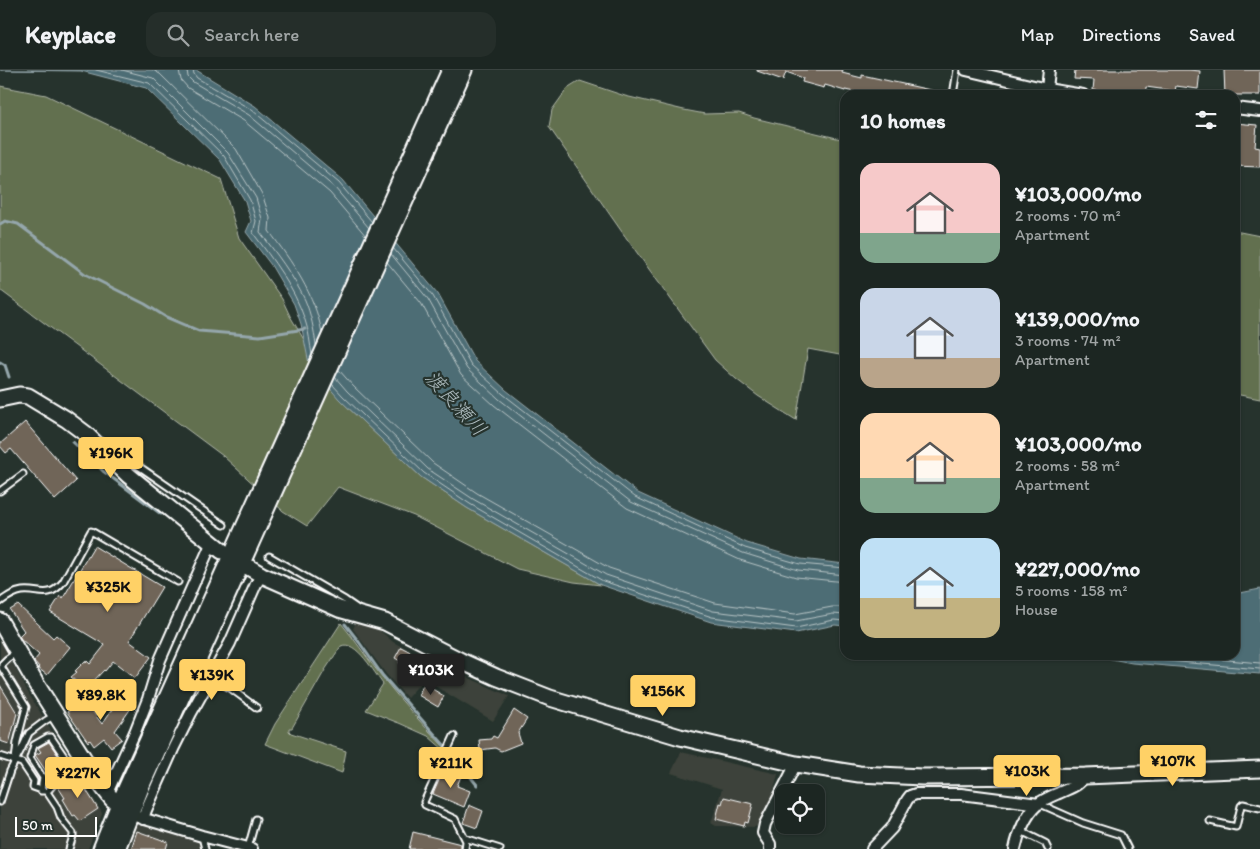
<!DOCTYPE html>
<html lang="en">
<head>
<meta charset="utf-8">
<style>
	:root { --surface:#1c2622; --page:#252e2a; --text:#f1f3f6; --muted:#a0a5a5; --line:#3a4340; --accent:#ffd166 }
	body { margin:0; font-family:Itim,"Klee One",sans-serif; background:var(--page); color:var(--text); height:100vh; display:flex; flex-direction:column; font-size:19px; white-space:nowrap }
	* { box-sizing:border-box; margin:0 }
	p { font-size:16px; color:var(--muted) }
	.icon { flex:none; width:28px; height:28px; fill:none; stroke:currentColor; stroke-width:2; stroke-linecap:round; stroke-linejoin:round }
	.map { position:relative; flex:1; overflow:hidden }
	.drawer { position:absolute; left:840px; top:20px; width:400px; height:570px; display:flex; flex-direction:column; background:var(--surface); border-radius:15px; box-shadow:0 1px 4px #0004,0 0 0 1px var(--line) }
	.drawer>* { flex:none }
	.tools { position:absolute; left:775px; top:714px; display:grid; gap:10px }
	.tools a { display:grid; place-items:center; width:50px; height:50px; border-radius:10px; background:var(--surface); box-shadow:0 1px 4px #0004,0 0 0 1px var(--line); font-size:25px }
	.scale { position:absolute; left:15px; bottom:12px; width:82px; box-sizing:border-box; padding-left:5px; border:2px solid #fff; border-top:0; font-size:14px; line-height:18px; white-space:nowrap; color:#fff; -webkit-text-stroke:4px #26332d; paint-order:stroke }
	.price { position:absolute; translate:-50% -42px; padding:0 11px; border-radius:5px; background:var(--accent); color:#111; font-size:16px; line-height:32px; filter:drop-shadow(0 1px 2px #0008) }
	.price::after { content:''; position:absolute; left:50%; top:30px; width:15px; height:11px; margin-left:-8px; background:inherit; clip-path:polygon(0 0,100% 0,50% 100%) }
	.price.on { background:#222; color:#fff }
	ul { padding:0; list-style:none }
	li { display:flex; align-items:center; gap:15px; height:125px; padding:0 20px }
	li span { display:grid; place-items:center; flex:none; width:140px; height:100px; border-radius:15px; color:#555 }
	li>.icon { margin-inline-start:auto }
	span .icon { width:60px; height:60px; fill:#fffc; stroke-width:1 }
	li b { font-size:21px }
	h2 { display:flex; justify-content:space-between; align-items:center; height:60px; padding:0 20px; font-size:21px }
	header { display:flex; align-items:center; gap:30px; box-sizing:border-box; height:70px; padding:0 25px; background:var(--surface); border-bottom:1px solid var(--line) }
	header strong { font-size:24px }
	nav { display:flex; gap:28px; margin-inline-start:auto; font-size:18px }
	.search { width:350px; height:45px; background:var(--page); display:flex; align-items:center; gap:12px; box-sizing:border-box; padding:0 18px; border-radius:15px; color:var(--muted); font-size:19px }
	.map>svg:first-child { display:block }
	.built { fill:#3c423a }
	.green { fill:#626f50; stroke:#b0b7a8 }
	.water { fill:#4e6d74; stroke:#95a7ac }
	.lines { fill:none; stroke-linecap:round; stroke-linejoin:round }
	.shore { stroke:#b8c5c7; stroke-width:1 }
	.stream { stroke:#95a7ac; stroke-width:3 }
	.building { fill:#706559; stroke:#fff }
	.lane-casing { stroke:#fff; stroke-width:9 }
	.street-casing { stroke:#fff; stroke-width:14 }
	.secondary-casing { stroke:#fff; stroke-width:19 }
	.lane { stroke:#26332d; stroke-width:5 }
	.street { stroke:#26332d; stroke-width:10 }
	.secondary { stroke:#26332d; stroke-width:15 }
	.labels { text-anchor:middle; dominant-baseline:central; stroke-width:4.5; stroke-linejoin:round; paint-order:stroke }
	.water-label { font-size:20px; font-style:italic; fill:#afbdc0; stroke:#26332d }
</style>
</head>
<body>
<header>
<strong>Keyplace</strong>
<div class="search"><svg class="icon" aria-label="search" viewBox="0 0 24 24"><circle cx="10" cy="10" r="6"/><path d="M15 15l6 6"/></svg>Search here</div>
<nav><a>Map</a><a>Directions</a><a>Saved</a></nav>
</header>
<div class="map">
<svg width="1260" height="779" viewBox="0 0 1260 779">
	<rect width="100%" height="100%" fill="#26332d"/>
	<filter id="ink" filterUnits="userSpaceOnUse"><feTurbulence type="fractalNoise" baseFrequency=".02" numOctaves="2"/><feDisplacementMap in="SourceGraphic" scale="10" xChannelSelector="R" yChannelSelector="G"/><feConvolveMatrix kernelMatrix="1 2 1 2 8 2 1 2 1" color-interpolation-filters="sRGB"/></filter>
	<g filter="url(#ink)">
		<path class="built" d="M357 550 375 556 393 572 432 592 425 608 407 628 386 604 353 559Z
			M0 570 29 624 101 741 102 744 88 779H0Z
			M436 593 509 626 493 651 425 610Z
			M681 682 778 704 773 723 776 724 757 756 755 757 726 756H716L711 753 722 719 671 703Z
			M136 754 199 771 201 779H128Z"/>
		<path class="green" d="M580 11 625 26 684 40 705 44 739 43 754 48 845 70V286L808 279 796 350 758 326 736 309 715 290 622 162 549 57 552 40 567 19Z
			M0 16 46 25 221 109 239 168 282 229 290 246 339 329 421 407 467 438 601 515 574 512 517 499 414 446 338 417 307 456 283 441 223 386 0 220Z
			M1235 161 1260 166V329L1235 324Z
			M341 553C356 571 368 590 383 608 402 632 423 655 444 677V680L428 666 399 653 396 652 366 640 383 614C375 604 356 569 341 576L325 600 292 658H289V661L291 663 346 681 342 703 265 674 275 654Z"/>
		<path class="water" d="M0 0H196L255 36 343 110 438 224 475 291 506 320 638 423 747 473 801 489 845 494V556L835 555 796 563 711 552 601 515 467 438 421 407 339 329 309 294 301 254 294 234 271 195 246 162 251 151 245 131 220 90 146 18 81 1Z
			M1260 519V604L1132 593 1091 585H1235V524Z"/>
		<g class="lines">
			<path class="shore" d="M96 0 149 13 224 86 250 130 256 151 253 163C273 190 294 217 305 250 309 261 310 274 312 285
				M122 0 153 8 228 83 256 128 262 149 260 162C276 183 293 205 305 230 311 244 314 260 316 275
				M153 0 160 4 236 79 262 124 270 148 269 161C292 192 315 224 322 263
				M179 0 181 10 188 18 244 51 330 123 366 166
				M187 0 188 7 193 12 249 45 335 118 369 158
				M193 0 194 4 197 8 252 40 339 113 372 152
				M393 178 433 226 471 295 503 324 635 427 745 478 800 494 845 498
				M391 184 428 229 467 299 499 329 631 432 743 483 798 500 845 505
				M387 192 421 233 461 305 494 335 627 438 740 490 796 507 845 512
				M339 300 353 316 433 393 477 423 609 498 715 533 795 544 832 537H845
				M335 307 347 321 428 399 473 429 606 505 713 541 796 551 833 544 845 545
				M332 314 343 326 424 403 470 434 603 511 712 547 796 558 834 550 845 551
				M1118 585 1133 588 1260 599
				M1173 585 1260 593"/>
			<path class="stream" d="M0 154 5 151 18 154 85 204 145 234 166 247 199 261 260 266 305 259
				M0 292 5 295 9 307
				M73 372 103 401 161 444
				M345 554 359 572 383 606 445 676
				M451 682 477 715"/>
		</g>
		<path class="building" d="M757 0H843L842 3 862 8V5L935 21V25H870L845 20V21L825 15 824 18 802 12 803 8 786 2 783 10 757 1Z
			M1075 0H1189L1200 1 1198 19 1176 16 1175 21 1146 17 1145 25H1144L1093 20 1094 10 1074 9Z
			M1224 0H1260V25H1225Z
			M1235 53 1257 55 1255 77 1260 78V97L1235 96Z
			M25 352 76 411 55 430 11 379 6 383 0 376V374Z
			M94 476 162 517 129 571 151 587 135 608 113 591 105 601 104 600 85 620 71 607 77 602 75 601 85 591 86 593 87 591 90 594 105 575 50 542 60 526 63 528Z
			M18 535 53 568 56 565 70 577 47 605 38 598 39 597 34 591 39 585 21 569 19 566 24 561 10 540Z
			M401 577 424 589 417 603 399 593 400 591 395 588Z
			M424 614 444 626 438 637 418 625Z
			M0 615 17 643 9 674 0 671Z
			M124 622 136 631 115 661 122 669 111 677 104 668 94 676 90 670 88 672 67 642 84 630 102 654Z
			M514 640 527 649 518 663 521 673 501 681 495 678 480 680 479 670 491 669 493 666 497 668Z
			M49 672 67 699 52 710 35 685 41 682 38 678Z
			M444 699 447 701 448 700 460 705 459 706H461L457 716 470 721 464 737 433 724Z
			M72 707 76 713 80 710 98 739 80 751 75 745 73 746 63 729 65 728 58 717Z
			M724 727 753 734 748 753 745 752 744 756 716 749 720 733 722 734Z
			M469 735 483 741 477 758 463 753Z
			M137 761 168 772 166 779H131Z
			M413 762 461 774V779H409Z"/>
		<g class="lines">
			<defs>
				<path id="lane" d="M953 25 957 0
					M109 378 118 382 224 455
					M0 421 23 404
					M269 486 345 530 358 539
					M0 532C7 527 14 522 22 521 40 519 48 530 63 512L91 461 178 512
					M210 608 230 618 257 638
					M454 666 424 732 425 735 455 749 466 771 465 779
					M0 686 22 693 34 711 33 717 47 722 57 737 61 748 73 763V766L69 779
					M15 690 17 672 26 637 2 598V594L7 589 16 583
					M41 721 43 708 30 688 34 675 48 667H51L72 698V701L52 716 47 722
					M0 732 10 701 22 678 29 663 45 651 55 645
					M1040 734 1083 753 1121 765 1128 779
					M1210 751 1236 757 1241 736 1243 734 1260 738
					M1021 761 1045 773 1048 779
					M202 767 205 779
					M465 768 500 779
					M248 778 256 749"/>
				<path id="street" d="M966 0 1047 19 1083 25
					M1047 19 1049 0
					M1235 38 1260 41
					M107 723 135 662 148 629 160 590 212 472
					M138 747 202 766 252 779
					M143 749 146 740 174 677 191 643 230 573 256 514 262 505
					M770 779V774L763 763 765 754 796 694
					M872 779 892 758 907 730 910 726 916 724H961L1039 734
					M1015 779C1018 764 1026 744 1038 734 1044 729 1052 726 1059 723 1069 718 1079 716 1085 706"/>
				<path id="secondary" d="M0 329 19 325 28 326 66 349 86 364 128 405 222 481
					M250 498 262 505 339 539 385 552 461 591 496 607 550 628 680 667 796 694 859 704 922 707 1085 706 1260 699
					M0 551 35 612 98 711 112 729 127 740
					M101 779 119 734 450 0
					M117 779 142 715 464 0"/>
			</defs>
			<use href="#lane" class="lane-casing"/>
			<use href="#street" class="street-casing"/>
			<use href="#secondary" class="secondary-casing"/>
			<use href="#lane" class="lane"/>
			<use href="#street" class="street"/>
			<use href="#secondary" class="secondary"/>
		</g>
	</g>
	<g class="labels">
		<g class="water-label">
			<text transform="translate(456 333) rotate(48)">渡良瀬川</text>
		</g>
	</g>
</svg>
<div class="tools">
<a><svg class="icon" aria-label="locate" viewBox="0 0 24 24"><circle cx="12" cy="12" r="6"/><path d="M12 2v4M12 18v4M2 12h4M18 12h4"/></svg></a>
</div>
<div class="scale">50 m</div>
<b class="price" style="left:111px;top:409px">¥196K</b>
<b class="price" style="left:108px;top:543px">¥325K</b>
<b class="price on" style="left:431px;top:626px">¥103K</b>
<b class="price" style="left:212px;top:631px">¥139K</b>
<b class="price" style="left:663px;top:647px">¥156K</b>
<b class="price" style="left:101px;top:651px">¥89.8K</b>
<b class="price" style="left:1173px;top:717px">¥107K</b>
<b class="price" style="left:451px;top:719px">¥211K</b>
<b class="price" style="left:1027px;top:727px">¥103K</b>
<b class="price" style="left:78px;top:729px">¥227K</b>
<section class="drawer">
<h2>10 homes<svg class="icon" aria-label="filters" viewBox="0 0 24 24"><path d="M4 7h16M4 17h16"/><circle cx="9" cy="7" r="2"/><circle cx="15" cy="17" r="2"/></svg></h2>
<ul>
<li><span style="background:linear-gradient(#f6c9c9 70%,#7fa58c 0)"><svg class="icon" aria-label="home" viewBox="0 0 24 24"><path d="M3 11l9-7 9 7M6 9v11h12V9"/></svg></span><div><b>¥103,000/mo</b><p>2 rooms · 70 m²</p><p>Apartment</p></div></li>
<li><span style="background:linear-gradient(#c9d6e8 70%,#b9a48a 0)"><svg class="icon" aria-label="home" viewBox="0 0 24 24"><path d="M3 11l9-7 9 7M6 9v11h12V9"/></svg></span><div><b>¥139,000/mo</b><p>3 rooms · 74 m²</p><p>Apartment</p></div></li>
<li><span style="background:linear-gradient(#ffd9b3 65%,#7fa58c 0)"><svg class="icon" aria-label="home" viewBox="0 0 24 24"><path d="M3 11l9-7 9 7M6 9v11h12V9"/></svg></span><div><b>¥103,000/mo</b><p>2 rooms · 58 m²</p><p>Apartment</p></div></li>
<li><span style="background:linear-gradient(#bfe0f5 60%,#c2b280 0)"><svg class="icon" aria-label="home" viewBox="0 0 24 24"><path d="M3 11l9-7 9 7M6 9v11h12V9"/></svg></span><div><b>¥227,000/mo</b><p>5 rooms · 158 m²</p><p>House</p></div></li>
</ul>
</section>
</div>
</body>
</html>
